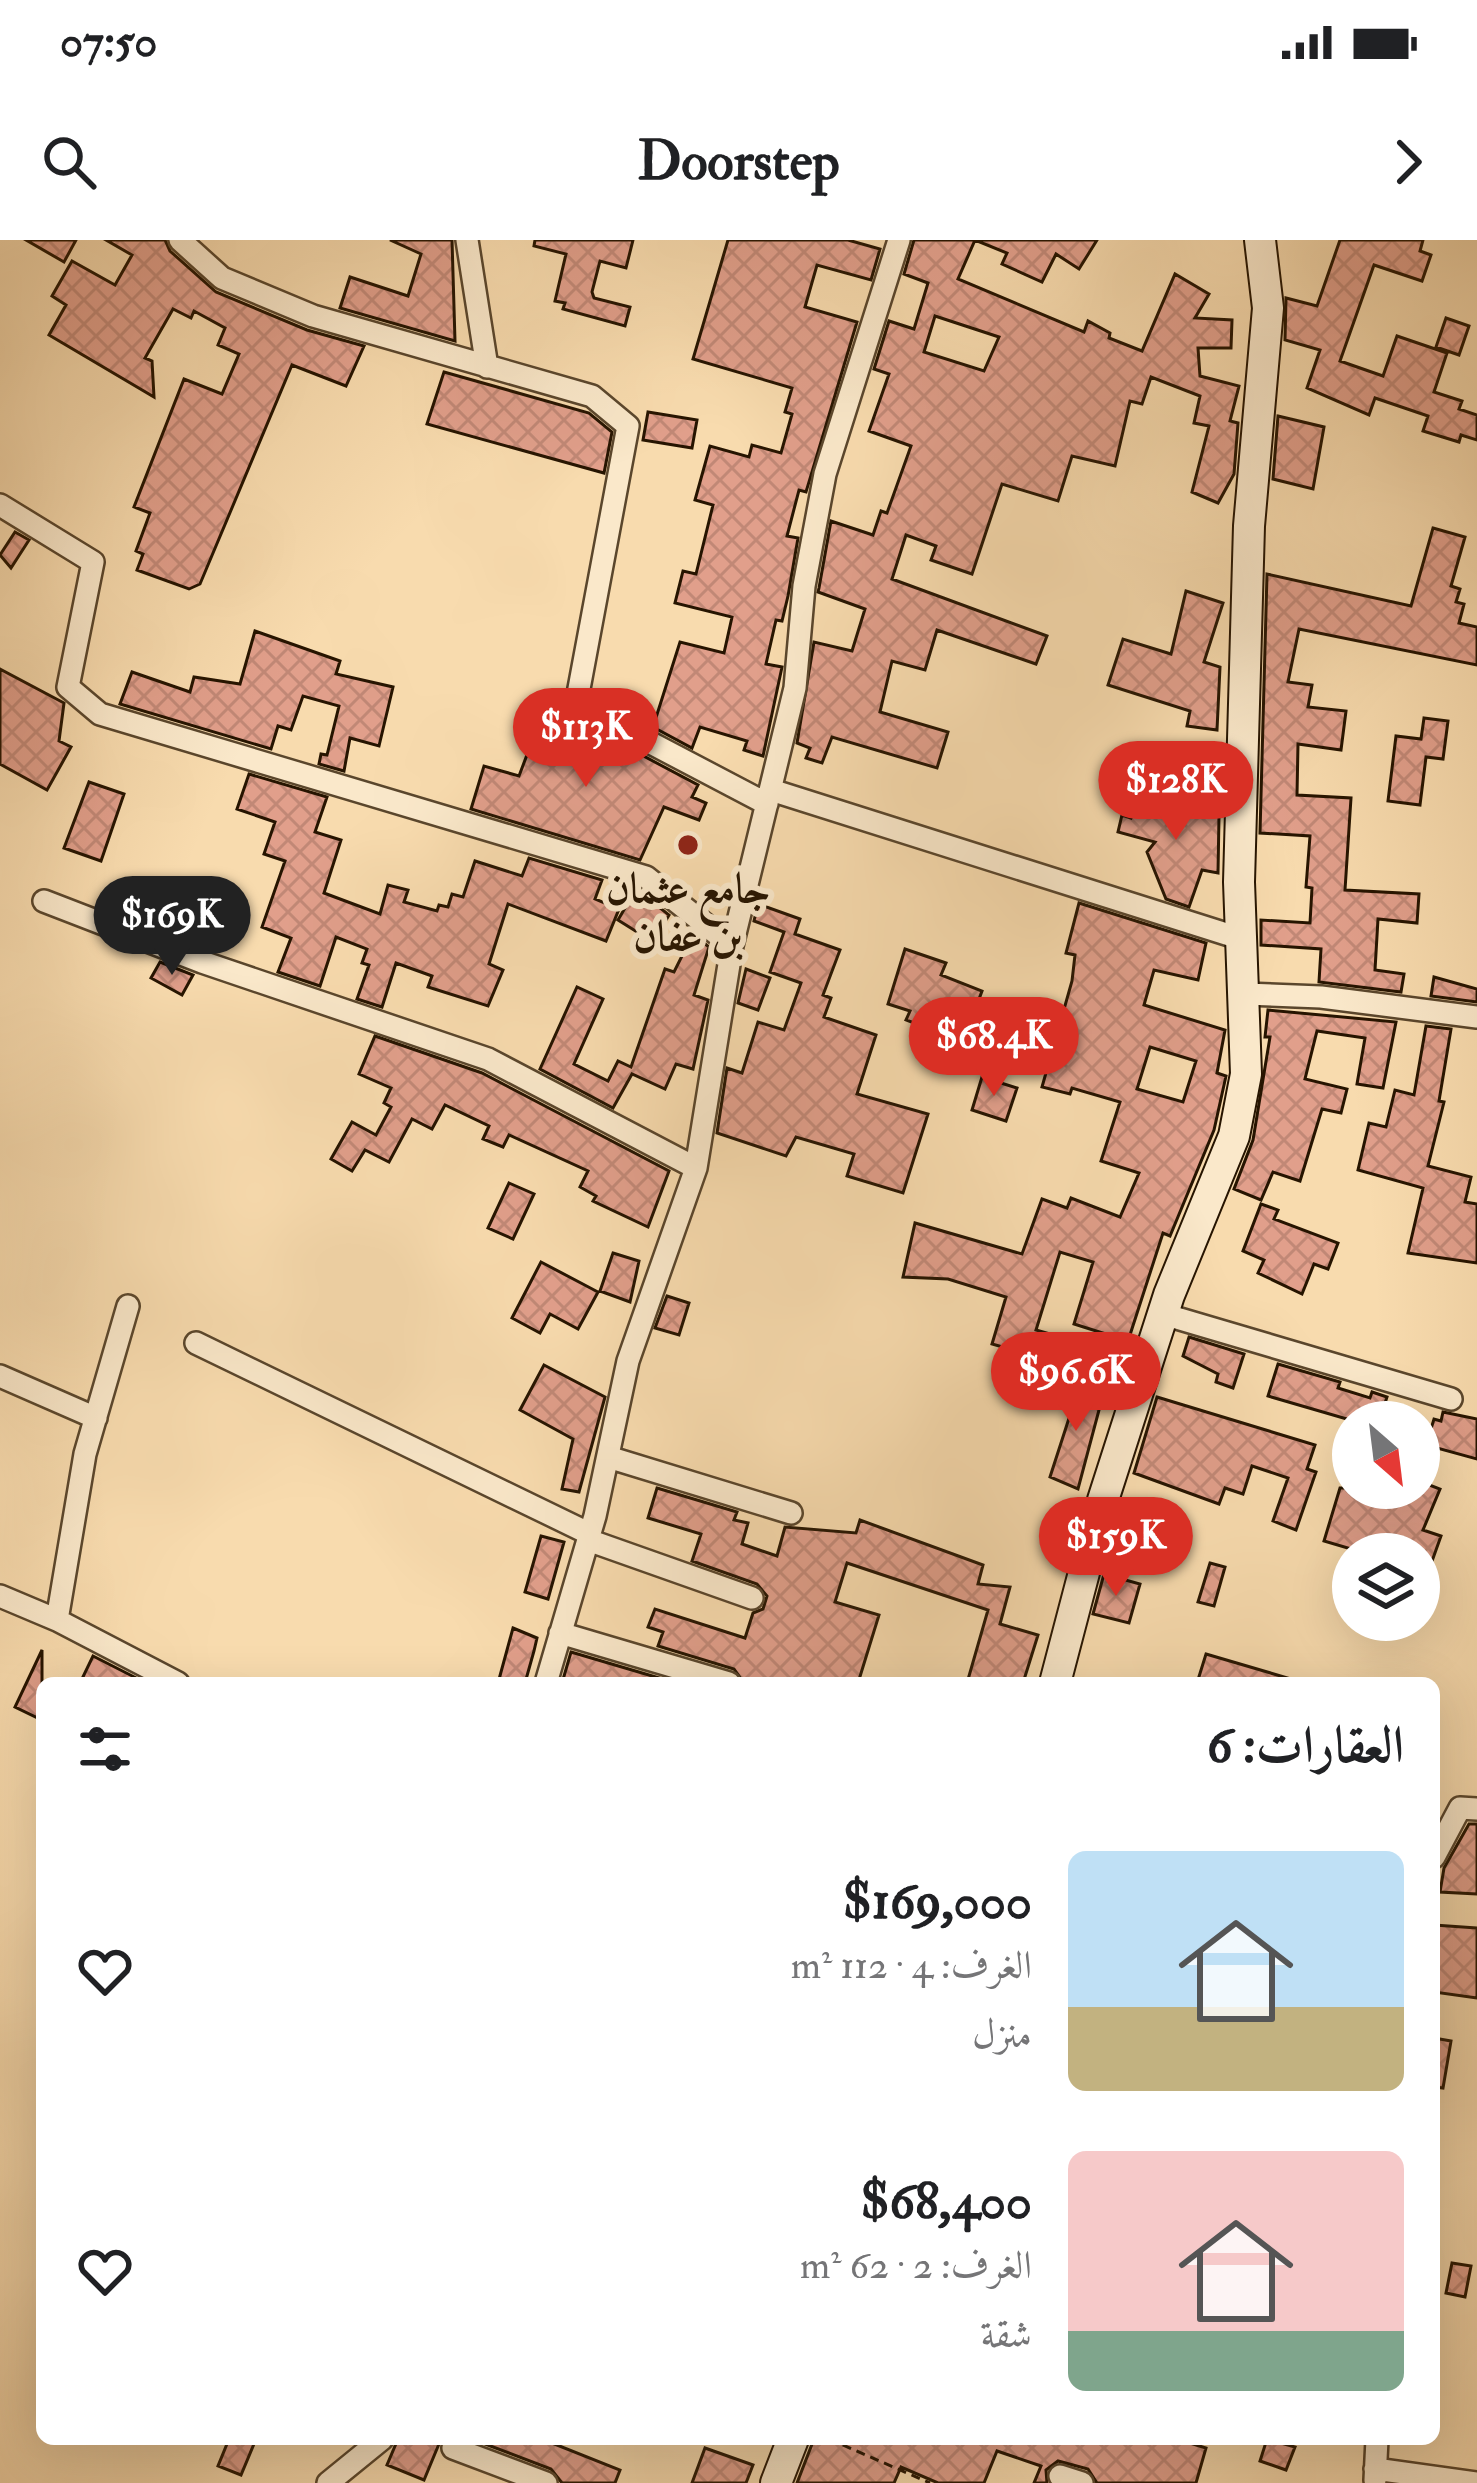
<!DOCTYPE html>
<html lang="ar">
<head>
<meta charset="utf-8">
<style>
	:root { --surface:#fff; --page:#f2f2f2; --text:#202124; --muted:#757577; --accent:#d93025 }
	body { margin:0; font-family:"IM FELL Double Pica",Amiri,serif; background:var(--page); color:var(--text); direction:rtl; height:100vh; display:flex; flex-direction:column; font-size:45px; white-space:nowrap }
	* { box-sizing:border-box; margin:0 }
	p { font-size:39px; color:var(--muted) }
	.icon { flex:none; width:66px; height:66px; fill:none; stroke:currentColor; stroke-width:2; stroke-linecap:round; stroke-linejoin:round }
	.map { position:relative; flex:1; overflow:hidden; direction:ltr }
	.drawer { position:absolute; left:36px; top:1437px; width:1404px; height:768px; display:flex; flex-direction:column; background:var(--surface); border-radius:18px; box-shadow:0 12px 48px #0002; direction:rtl }
	.drawer>* { flex:none }
	.needle { width:78px; rotate:152deg }
	.controls { position:absolute; left:1332px; top:1161px; display:grid; gap:24px }
	.controls a { display:grid; place-items:center; width:108px; height:108px; border-radius:50%; background:var(--surface); box-shadow:0 12px 48px #0002; font-size:60px }
	.price { position:absolute; translate:-50% -102px; padding:0 27px; border-radius:42px; background:var(--accent); color:#fff; font-size:39px; line-height:78px; filter:drop-shadow(0 3px 6px #0008) }
	.price::after { content:''; position:absolute; left:50%; top:72px; width:36px; height:27px; margin-left:-18px; background:inherit; clip-path:polygon(0 0,100% 0,50% 100%) }
	.price.on { background:#222; color:#fff }
	ul { padding:0; list-style:none }
	li { display:flex; align-items:center; gap:36px; height:300px; padding:0 36px }
	li span { display:grid; place-items:center; flex:none; width:336px; height:240px; border-radius:18px; color:#555 }
	li>.icon { margin-inline-start:auto }
	span .icon { width:144px; height:144px; fill:#fffc; stroke-width:1 }
	li b { font-size:51px }
	h2 { display:flex; justify-content:space-between; align-items:center; height:144px; padding:0 36px; font-size:51px }
	.status { display:flex; justify-content:space-between; align-items:center; height:84px; padding:0 60px; background:var(--surface); direction:ltr }
	.status svg { height:33px; fill:currentColor }
	header { display:flex; justify-content:space-between; align-items:center; height:156px; padding:0 36px; background:var(--surface); font-size:54px; font-weight:700 }
	.map>svg:first-child { display:block }
	.building { fill:url(#building-cross-hatch); stroke:#261400; stroke-width:3; fill-rule:evenodd }
	.lines { fill:none; stroke-linecap:round; stroke-linejoin:round }
	.street-casing { stroke:#5a462c; stroke-width:26 }
	.secondary-casing { stroke:#261400; stroke-width:34 }
	.path { stroke:#261400; stroke-width:3; stroke-dasharray:9 6; stroke-linecap:butt }
	.street { stroke:#fae8ca; stroke-width:21 }
	.secondary { stroke:#fae8ca; stroke-width:30 }
	.poi-dot { fill:#8f2418; stroke:#fae8ca; stroke-width:4.5 }
	.labels { text-anchor:middle; dominant-baseline:central; stroke-width:12; stroke-linejoin:round; paint-order:stroke }
	.poi-label { font-size:42px; font-weight:bold; fill:#261400; stroke:#fae8ca }
</style>
</head>
<body>
<div class="status"><b>07:50</b><svg viewBox="0 0 49 12"><path d="M0 12V9h3v3zM5 12V6h3v6zM10 12V3h3v9zM15 12V0h3v12zM26 1h20v11H26zM47 4h2v5h-2z"/></svg></div>
<header><svg class="icon" aria-label="forward" viewBox="0 0 24 24"><path d="M9 5l7 7-7 7"/></svg>Doorstep<svg class="icon" aria-label="search" viewBox="0 0 24 24"><circle cx="10" cy="10" r="6"/><path d="M15 15l6 6"/></svg></header>
<div class="map">
<svg width="1477" height="2243" viewBox="0 0 1477 2243">
	<defs>
		<pattern id="building-cross-hatch" width="8" height="8" patternUnits="userSpaceOnUse" patternTransform="scale(3)"><rect width="8" height="8" fill="#e19f8b"/><path d="M0 0l8 8M0 8l8-8" fill="none" stroke="#c18876"/></pattern>
	</defs>
	<rect width="100%" height="100%" fill="#f8dbae"/>
	<filter id="stains"><feTurbulence type="fractalNoise" baseFrequency=".00167" numOctaves="4"/><feColorMatrix values="0 0 0 0 .2 0 0 0 0 .09 0 0 0 0 .02 0 0 0 .5 -.17"/></filter>
	<radialGradient id="worn" r=".72"><stop offset=".6" stop-color="#630" stop-opacity="0"/><stop offset="1" stop-color="#630" stop-opacity=".3"/></radialGradient>
	<path class="building" d="M26 0H76L64 22Z
		M106 0H165L170 11 216 52 307 90 364 106 346 146 292 125 200 344 189 349 137 330 143 314 136 311 150 273 134 267 184 139 222 154 239 114 218 105 225 88 194 71 191 78 173 69 145 118 152 121 154 157 49 95 66 65 52 56 72 21 115 45 132 15Z
		M390 0H452L455 101 340 68 350 37 408 56 421 14Z
		M535 0H633L626 28 600 21 592 52 594 58 630 67 625 86 563 69 565 63 555 61 566 14 534 6Z
		M728 0H848L880 9 871 40 817 25 805 67 857 82 806 252 799 250 787 296 798 298 788 356 782 381 776 380 766 424 782 427 763 516 744 510 747 501 700 487 692 508 653 487 680 402 724 413 732 377 675 363 683 331 696 334 713 265 695 260 710 206 749 217 752 205 781 213 792 174 785 172 792 148 693 119Z
		M914 0H975L958 39 1084 92 1088 81 1110 93 1109 98 1142 111 1175 34 1209 54 1195 78 1232 80 1231 108H1198L1200 136 1239 146 1230 181 1238 183 1234 234 1218 263 1192 252 1209 186 1194 183 1200 156 1151 137 1142 164 1130 161 1115 226 1072 216 1058 261 1002 244 972 334 931 320 936 306 906 295 892 339 1047 396 1036 424 937 390 925 430 892 421 880 472 948 492 937 528 832 497 822 523 806 518 810 508 797 503 814 402 852 411 865 369 818 352 819 348 831 281 873 295 881 271 887 273 911 206 869 191 889 134 874 129 889 81 914 89 928 43 904 34ZM935 76 999 97 984 131 924 112Z
		M975 0H1097L1079 29 1056 14 1042 42 1002 24 1007 13Z
		M1340 0H1423L1420 11 1431 15 1422 41 1374 25 1340 121 1383 136 1397 96 1447 113 1434 152 1462 161 1459 169 1477 175V200L1461 195 1459 202 1423 191 1428 176 1375 158 1369 175 1307 148 1320 110 1285 100 1286 58 1317 66Z
		M1446 78 1469 86 1459 115 1436 107Z
		M444 132 589 173 612 192 604 233 427 184Z
		M648 172 697 180 692 208 643 200Z
		M1278 176 1324 187 1313 249 1273 239Z
		M1433 288 1465 297 1451 346 1460 349 1456 362 1464 364 1459 383 1477 387V425L1299 389 1288 442 1312 445 1308 467 1346 471 1341 510 1298 504 1297 555 1351 558 1345 650 1419 654 1417 683 1378 679 1375 730 1404 734 1401 752 1319 742 1321 709 1261 705V680L1310 683 1312 648 1306 647 1310 596 1260 593 1267 334 1411 366Z
		M15 292 29 300 11 328 0 315Z
		M1186 351 1223 363 1204 422 1220 427 1217 490 1187 486 1190 471 1108 445 1123 399 1171 414Z
		M255 391 340 421 336 434 393 447 379 506 350 498 344 531 319 524 321 514 327 515 339 466 303 456 291 490 278 486 271 509 120 464 132 432 190 452 194 437 240 444Z
		M0 429 64 463 59 501 71 507 47 550 0 524Z
		M548 459 565 465 560 489 621 504 698 545 692 557 706 563 699 580 664 567 640 620 471 569 484 526 519 536Z
		M1424 478 1448 481 1443 519 1426 517 1420 565 1388 561 1396 496 1421 499Z
		M249 534 327 557 315 592 341 600 324 653 380 674 388 645 408 650 404 662 437 671 439 665 448 667 452 654 463 657 475 621 522 636 529 618 602 640 595 659 619 669 606 701 508 664 489 724 503 730 488 766 428 747 432 736 396 723 382 767 357 759 369 725 362 723 367 709 336 697 320 746 278 732 291 698 262 687 285 621 264 614 275 582 237 569Z
		M89 542 124 554 101 621 64 608Z
		M1140 552 1219 576 1218 633 1202 630 1189 667 1166 659 1147 612 1155 602 1118 592 1122 575 1131 578Z
		M632 656 646 664 649 659 669 675 653 702 618 680Z
		M127 658 153 667 146 684 121 675Z
		M1079 663 1206 703 1198 740 1154 730 1144 765 1225 790 1217 833 1226 836 1214 890 1170 996 1163 993 1128 1101 1074 1084 1093 1022 1060 1012 1036 1090 1081 1103 1083 1121 1069 1137 1024 1123 1027 1114 992 1104 1006 1057 948 1039 903 1037 915 983 1022 1014 1042 959 1067 968 1071 958 1120 977 1139 933 1101 921 1120 862 1072 848 1070 854 1042 847 1072 741 1075 715 1066 713ZM1150 807 1196 821 1183 862 1137 849Z
		M758 664 800 679 795 694 840 710 823 755 831 758 824 777 876 795 857 854 928 874 903 953 847 936 854 914 796 897 786 916 717 893 727 828 742 833 758 782 784 790 801 743 770 732 784 692 754 681Z
		M693 694 709 707 694 755 708 760 693 829 676 824 665 849 632 834 613 868 540 829 577 747 603 759 574 824 608 841 618 821 631 827 665 729 674 732Z
		M905 709 946 723 941 735 982 751 966 794 925 779 922 786 906 780 910 771 888 764Z
		M160 722 193 735 182 755 151 738Z
		M746 729 770 738 758 770 738 763Z
		M1434 737 1477 749V762L1431 756Z
		M1268 770 1396 782 1383 848 1357 844 1365 798 1317 791 1305 839 1347 849 1341 873 1322 869 1300 941 1273 932 1261 960 1234 949 1253 900 1270 797H1265Z
		M1426 786 1451 789 1439 861 1444 862 1428 926 1471 937 1465 962 1477 964V1023L1408 1013 1423 948 1358 930 1369 883 1386 887 1395 850 1414 855Z
		M375 796 482 833 669 931 648 987 593 961 596 956 580 947 588 931 509 895 503 907 483 899 489 886 445 865 432 889 412 879 389 922 365 910 352 931 331 919 352 882 376 895 391 867 384 863 391 848 359 834Z
		M982 837 1017 848 1006 881 972 870Z
		M509 943 534 954 513 999 488 988Z
		M1261 964 1278 970 1274 979 1338 1003 1328 1029 1314 1024 1302 1054 1258 1033 1264 1020 1243 1011Z
		M613 1013 639 1021 630 1062 600 1051Z
		M541 1022 598 1052 578 1089 550 1074 540 1093 512 1078Z
		M667 1056 689 1063 679 1095 655 1088Z
		M1189 1097 1244 1114 1233 1148 1216 1142 1218 1134 1183 1116Z
		M1278 1124 1340 1142 1338 1148 1370 1158 1372 1152 1387 1157 1379 1182H1357L1268 1156Z
		M544 1125 605 1157 579 1252 562 1249 573 1199 520 1170Z
		M1065 1143 1103 1155 1078 1249 1050 1237 1072 1169 1058 1165Z
		M1157 1157 1315 1205 1307 1229 1316 1232 1296 1290 1273 1281 1288 1238 1252 1226 1243 1254 1225 1248 1219 1264 1134 1233Z
		M1443 1172 1477 1179V1219L1426 1205 1434 1179 1441 1181Z
		M1419 1241 1440 1249 1423 1290 1441 1296 1421 1352 1419 1314H1368L1324 1301 1340 1248H1419Z
		M657 1248 737 1272 734 1280 748 1283 742 1304 777 1316 785 1287 856 1293 860 1280 983 1325 978 1344 1010 1347 1000 1384 1038 1395 1023 1443H967L988 1370 847 1323 835 1362 879 1375 858 1443H744L734 1429 658 1406 663 1392 648 1387 655 1369 745 1398 753 1373 763 1369 767 1356 757 1344 692 1321 701 1294 648 1278Z
		M541 1296 564 1302 548 1359 525 1352Z
		M1210 1323 1225 1327 1214 1366 1198 1362Z
		M1104 1334 1140 1344 1129 1383 1093 1374Z
		M513 1388 537 1398 534 1411 525 1443H498Z
		M42 1410V1480L15 1467Z
		M571 1412 676 1443H562Z
		M1206 1414 1291 1439 1290 1443H1197Z
		M93 1416 146 1443H80Z
		M1469 1584H1477V1654L1440 1652 1444 1628Z
		M1434 1685 1477 1688V1758L1434 1752Z
		M1434 1798 1451 1801 1443 1848 1434 1847Z
		M1452 2023 1471 2026 1465 2057 1446 2053Z
		M229 2199H256L241 2235 218 2226Z
		M398 2199H441L424 2240 387 2225Z
		M472 2199H542L620 2230 615 2243H562L551 2229Z
		M814 2199H1177L1206 2208 1196 2243H1097L1088 2229 1058 2221 1046 2230 1047 2243H1034L1041 2226 997 2211 984 2243H938L901 2227 894 2243H797Z
		M1267 2199 1295 2207 1286 2230 1260 2221Z
		M705 2208 753 2225 746 2243H692Z"/>
	<g class="lines">
		<defs>
			<path id="street" d="M180 0 222 38 313 76 592 156 628 186 578 454 590 471 767 564
				M467 0 487 127
				M0 265 93 322 68 447 100 474 646 637 732 706
				M771 550 1242 699
				M44 661 202 722 488 819 696 928
				M1245 754 1321 757 1477 777
				M128 1066 85 1214 57 1380 178 1443
				M1163 1074 1451 1159
				M196 1103 590 1294
				M0 1136 96 1178
				M608 1217 791 1273
				M588 1300 752 1358
				M0 1356 57 1380
				M560 1393 729 1443
				M546 1443 595 1276 628 1121 696 928 732 706 795 448 804 346 825 234 899 0
				M1434 1617 1460 1568 1477 1569
				M453 2208 546 2243
				M1375 2229 1476 2243
				M1060 2236 1082 2243
				M1375 2240 1377 2199
				M328 2243 382 2199"/>
			<path id="secondary" d="M1055 1443 1103 1260 1169 1055 1234 896 1246 834 1239 642 1249 286 1268 68 1260 0
				M776 2243 793 2199"/>
		</defs>
		<use href="#street" class="street-casing"/>
		<use href="#secondary" class="secondary-casing"/>
		<path class="path" d="M829 2199 930 2243"/>
		<use href="#street" class="street"/>
		<use href="#secondary" class="secondary"/>
	</g>
	<circle class="poi-dot" cx="688" cy="605" r="12"/>
	<g class="labels">
		<g class="poi-label">
			<text x="688" y="649">جامع عثمان<tspan x="688" dy="48">بن عفان</tspan></text>
		</g>
	</g>
	<rect width="100%" height="100%" filter="url(#stains)"/>
	<rect width="100%" height="100%" fill="url(#worn)"/>
</svg>
<div class="controls">
<a><svg class="needle" viewBox="-14 -14 28 28"><path d="M0-13l5 13h-10z" fill="#e53935"/><path d="M0 13l5-13h-10z" fill="#757577"/></svg></a>
<a><svg class="icon" aria-label="layers" viewBox="0 0 24 24"><path d="M12 4l9 5-9 5-9-5zM3 14l9 5 9-5"/></svg></a>
</div>
<b class="price" style="left:586px;top:550px">$113K</b>
<b class="price" style="left:1176px;top:603px">$128K</b>
<b class="price on" style="left:172px;top:738px">$169K</b>
<b class="price" style="left:994px;top:859px">$68.4K</b>
<b class="price" style="left:1076px;top:1194px">$96.6K</b>
<b class="price" style="left:1116px;top:1359px">$159K</b>
<section class="drawer">
<h2>العقارات: 6<svg class="icon" aria-label="filters" viewBox="0 0 24 24"><path d="M4 7h16M4 17h16"/><circle cx="9" cy="7" r="2"/><circle cx="15" cy="17" r="2"/></svg></h2>
<ul>
<li><span style="background:linear-gradient(#bfe0f5 65%,#c2b280 0)"><svg class="icon" aria-label="home" viewBox="0 0 24 24"><path d="M3 11l9-7 9 7M6 9v11h12V9"/></svg></span><div><b>$169,000</b><p>الغرف: 4 · 112 m²</p><p>منزل</p></div><svg class="icon" aria-label="heart" viewBox="0 0 24 24"><path d="M12 20l-8-8c-3-5 5-10 8-4 3-6 11-1 8 4z"/></svg></li>
<li><span style="background:linear-gradient(#f6c9c9 75%,#7fa58c 0)"><svg class="icon" aria-label="home" viewBox="0 0 24 24"><path d="M3 11l9-7 9 7M6 9v11h12V9"/></svg></span><div><b>$68,400</b><p>الغرف: 2 · 62 m²</p><p>شقة</p></div><svg class="icon" aria-label="heart" viewBox="0 0 24 24"><path d="M12 20l-8-8c-3-5 5-10 8-4 3-6 11-1 8 4z"/></svg></li>
</ul>
</section>
</div>
</body>
</html>
